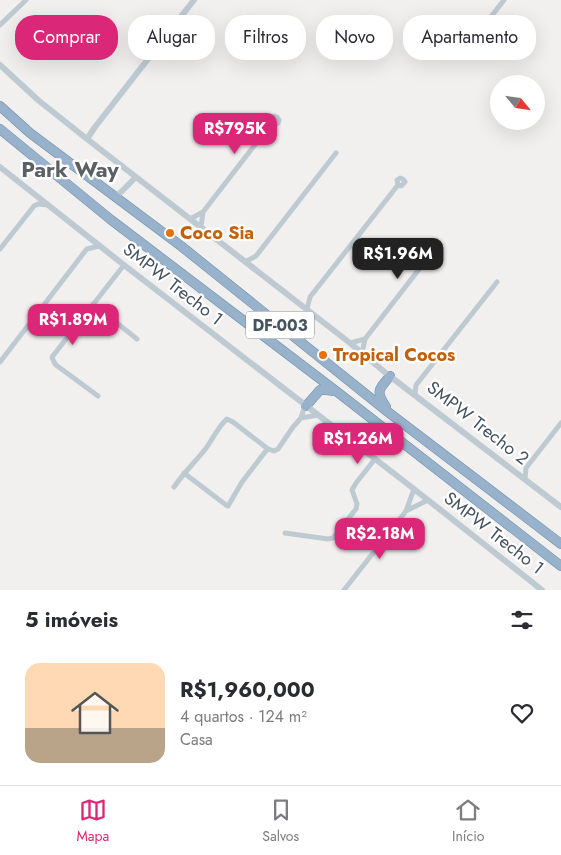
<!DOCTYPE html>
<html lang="pt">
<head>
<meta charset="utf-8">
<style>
	:root { --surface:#fff; --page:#f2f2f3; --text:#2b2b33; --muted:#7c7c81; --line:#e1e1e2; --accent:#db2777 }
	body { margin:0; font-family:Jost,sans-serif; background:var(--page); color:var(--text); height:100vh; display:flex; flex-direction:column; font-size:19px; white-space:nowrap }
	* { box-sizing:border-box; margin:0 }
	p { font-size:16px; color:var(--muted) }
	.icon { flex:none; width:28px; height:28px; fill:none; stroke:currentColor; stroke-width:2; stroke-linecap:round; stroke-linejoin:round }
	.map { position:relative; height:590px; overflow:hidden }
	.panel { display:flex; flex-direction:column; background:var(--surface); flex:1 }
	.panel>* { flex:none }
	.hud { position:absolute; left:15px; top:15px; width:531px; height:45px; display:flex; gap:10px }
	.needle { width:32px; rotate:119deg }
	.fabs { position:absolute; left:490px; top:75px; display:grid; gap:10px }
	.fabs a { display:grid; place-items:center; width:55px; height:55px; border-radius:50%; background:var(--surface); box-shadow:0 5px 20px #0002; font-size:25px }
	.price { position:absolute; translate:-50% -42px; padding:0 11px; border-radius:10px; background:var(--accent); color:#fff; font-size:16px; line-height:32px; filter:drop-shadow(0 1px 2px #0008) }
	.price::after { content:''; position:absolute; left:50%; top:30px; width:15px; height:11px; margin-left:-8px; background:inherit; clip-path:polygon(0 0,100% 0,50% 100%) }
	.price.active { background:#222; color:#fff }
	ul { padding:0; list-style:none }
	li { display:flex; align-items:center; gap:15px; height:125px; padding:0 25px }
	li span { display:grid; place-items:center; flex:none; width:140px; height:100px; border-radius:15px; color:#555 }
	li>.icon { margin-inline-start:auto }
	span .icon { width:60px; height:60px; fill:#fffc; stroke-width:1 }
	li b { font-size:21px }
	h2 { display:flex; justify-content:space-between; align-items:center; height:60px; padding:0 25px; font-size:21px }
	.pill { padding:0 18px; border-radius:20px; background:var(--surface); box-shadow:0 5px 20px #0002; font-size:18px; line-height:45px }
	.pill.active { background:var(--accent); color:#fff }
	.dock { display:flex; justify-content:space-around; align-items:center; height:70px; border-top:1px solid var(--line); background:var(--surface); font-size:14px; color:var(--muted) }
	.dock a { display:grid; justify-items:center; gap:2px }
	.dock .active { color:var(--accent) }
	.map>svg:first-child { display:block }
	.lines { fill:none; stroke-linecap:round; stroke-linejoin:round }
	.trunk-casing { stroke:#6d8faf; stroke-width:10 }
	.minor { stroke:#becad2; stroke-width:5 }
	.tertiary { stroke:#becad2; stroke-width:6 }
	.trunk { stroke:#97b2ca; stroke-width:9 }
	.food-dot { fill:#e8710a; stroke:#fff; stroke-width:2 }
	.labels { text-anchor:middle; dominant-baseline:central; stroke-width:4.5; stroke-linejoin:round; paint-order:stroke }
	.shield { fill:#fff; stroke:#7d878f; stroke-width:1 }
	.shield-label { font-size:16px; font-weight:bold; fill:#45535f }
	.food-label { font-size:18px; font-weight:bold; fill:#c56008; stroke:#fff; text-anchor:start }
	.street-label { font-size:18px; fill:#45535f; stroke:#fff }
	.district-label { font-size:22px; font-weight:bold; fill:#5b6065; stroke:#fff }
</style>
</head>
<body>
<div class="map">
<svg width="561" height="590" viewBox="0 0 561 590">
	<rect width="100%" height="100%" fill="#f2efef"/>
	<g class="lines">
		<defs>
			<path id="trunk" d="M0 106 30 133 181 246 388 412 561 544
				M0 129 110 219 336 391 561 566
				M306 406 320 390H326L334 391
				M386 407C375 390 379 390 390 376"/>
		</defs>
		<use href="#trunk" class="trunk-casing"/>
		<path class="minor" d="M0 25 26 0
			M483 27 504 0
			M190 219 203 212 271 124 275 125 278 123 279 120 277 117 274 116 271 118 270 121 271 124
			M201 227 203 212
			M0 249 34 206 38 204 48 205
			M245 262 256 256 336 153
			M93 304 137 339
			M307 309 310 297 398 185 397 180 400 178 403 179 405 182 401 186 398 185
			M350 343 365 339
			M362 353 365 339 437 246
			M0 362 86 250 87 249 99 246
			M415 394 416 385 497 282
			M98 396 56 365 54 362 52 357 124 265
			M301 418 318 415
			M184 473 226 505 228 506 242 482 265 452 268 449 274 451 278 449 293 427 301 418 305 405
			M525 479 526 468 561 423
			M174 487C183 474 193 464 203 452 211 443 218 426 227 419L233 422 268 449
			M406 511 428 500
			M285 533 328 539 333 538 356 509 357 504 352 490 356 483 375 459
			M344 590 406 511 414 489"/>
		<path class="tertiary" d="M0 65 38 100 87 139 350 343 387 374 561 507
			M87 139 95 127 194 0
			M0 167 124 265 414 489 542 590
			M116 197 136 177"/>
		<use href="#trunk" class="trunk"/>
	</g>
	<g class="food-dot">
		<circle cx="170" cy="233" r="5"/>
		<circle cx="323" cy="355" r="5"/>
	</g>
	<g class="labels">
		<rect class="shield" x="246" y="311.5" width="68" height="27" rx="4"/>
		<g class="shield-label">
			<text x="280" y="325">DF-003</text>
		</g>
		<g class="food-label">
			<text x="180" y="233">Coco Sia</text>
			<text x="333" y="355">Tropical Cocos</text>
		</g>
		<g class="street-label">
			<text transform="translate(173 284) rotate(38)">SMPW Trecho 1</text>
			<text transform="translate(478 423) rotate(38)">SMPW Trecho 2</text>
			<text transform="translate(494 533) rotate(38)">SMPW Trecho 1</text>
		</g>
		<g class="district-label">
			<text x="70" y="169">Park Way</text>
		</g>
	</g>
</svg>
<div class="fabs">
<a><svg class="needle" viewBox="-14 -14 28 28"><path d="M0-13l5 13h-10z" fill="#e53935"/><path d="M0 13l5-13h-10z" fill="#7c7c81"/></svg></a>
</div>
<b class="price" style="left:235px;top:155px">R$795K</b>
<b class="price active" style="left:398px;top:280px">R$1.96M</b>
<b class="price" style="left:73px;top:346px">R$1.89M</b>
<b class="price" style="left:358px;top:465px">R$1.26M</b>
<b class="price" style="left:380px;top:560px">R$2.18M</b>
<div class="hud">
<a class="pill active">Comprar</a>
<a class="pill">Alugar</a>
<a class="pill">Filtros</a>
<a class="pill">Novo</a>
<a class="pill">Apartamento</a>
</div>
</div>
<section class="panel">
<h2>5 imóveis<svg class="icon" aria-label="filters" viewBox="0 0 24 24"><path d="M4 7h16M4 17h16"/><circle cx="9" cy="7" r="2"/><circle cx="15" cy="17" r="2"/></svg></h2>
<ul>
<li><span style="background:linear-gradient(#ffd9b3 65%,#b9a48a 0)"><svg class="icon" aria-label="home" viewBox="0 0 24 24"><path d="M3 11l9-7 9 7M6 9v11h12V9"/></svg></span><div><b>R$1,960,000</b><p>4 quartos · 124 m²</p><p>Casa</p></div><svg class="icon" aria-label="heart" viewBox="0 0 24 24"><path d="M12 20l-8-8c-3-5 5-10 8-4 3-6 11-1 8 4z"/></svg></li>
</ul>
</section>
<nav class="dock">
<a class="active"><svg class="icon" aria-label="map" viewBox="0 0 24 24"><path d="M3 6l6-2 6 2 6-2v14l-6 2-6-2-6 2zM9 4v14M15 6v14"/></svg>Mapa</a>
<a><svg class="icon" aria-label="saved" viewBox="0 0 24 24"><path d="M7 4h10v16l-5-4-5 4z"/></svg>Salvos</a>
<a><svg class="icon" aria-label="home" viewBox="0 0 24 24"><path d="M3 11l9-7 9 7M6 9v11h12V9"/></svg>Início</a>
</nav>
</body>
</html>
